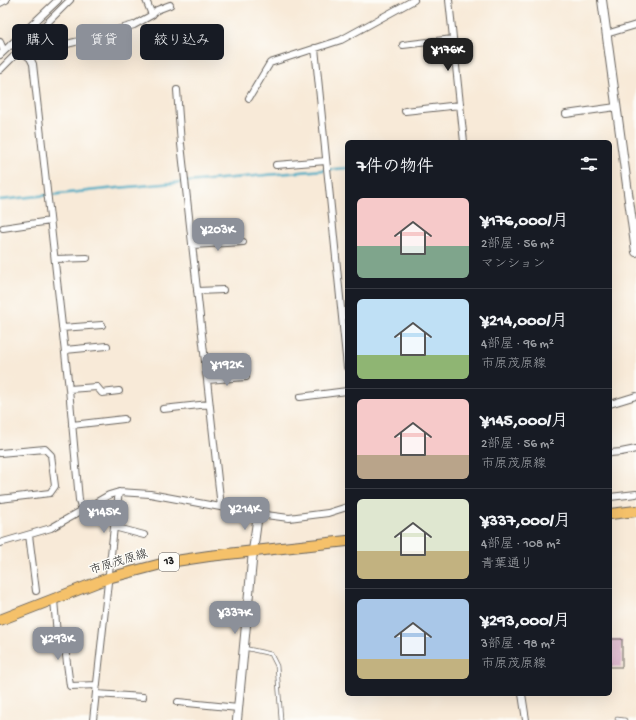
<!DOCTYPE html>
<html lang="ja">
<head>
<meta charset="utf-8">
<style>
	:root { --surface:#171b24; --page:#20242c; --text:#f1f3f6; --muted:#9ea1a6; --line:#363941; --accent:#8c9099 }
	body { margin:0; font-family:"Gochi Hand","Klee One",sans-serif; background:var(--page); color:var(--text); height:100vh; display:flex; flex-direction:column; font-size:15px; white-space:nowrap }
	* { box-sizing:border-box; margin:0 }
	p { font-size:13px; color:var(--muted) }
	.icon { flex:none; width:22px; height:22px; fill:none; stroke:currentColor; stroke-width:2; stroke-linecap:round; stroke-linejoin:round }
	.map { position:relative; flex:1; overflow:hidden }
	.sheet { position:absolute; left:345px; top:140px; width:267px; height:556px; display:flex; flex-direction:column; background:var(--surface); border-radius:6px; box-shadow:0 4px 16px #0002 }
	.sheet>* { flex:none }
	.guide { position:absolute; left:12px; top:24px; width:273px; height:36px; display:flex; gap:8px }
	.price { position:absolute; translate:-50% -34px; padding:0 9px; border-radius:8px; background:var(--accent); color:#fff; font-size:13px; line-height:26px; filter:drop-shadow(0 1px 2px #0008) }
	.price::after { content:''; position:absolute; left:50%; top:24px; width:12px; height:9px; margin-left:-6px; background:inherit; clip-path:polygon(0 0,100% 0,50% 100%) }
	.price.current { background:#222; color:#fff }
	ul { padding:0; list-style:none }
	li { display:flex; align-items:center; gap:12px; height:100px; padding:0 12px }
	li+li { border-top:1px solid var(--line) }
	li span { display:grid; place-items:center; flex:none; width:112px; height:80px; border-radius:6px; color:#555 }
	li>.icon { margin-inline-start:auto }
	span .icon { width:48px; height:48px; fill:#fffc; stroke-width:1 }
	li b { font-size:17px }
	h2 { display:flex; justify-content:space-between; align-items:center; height:48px; padding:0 12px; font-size:17px }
	.tag { padding:0 14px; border-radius:6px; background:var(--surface); box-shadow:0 4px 16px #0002; font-size:14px; line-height:36px }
	.tag.current { background:var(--accent); color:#fff }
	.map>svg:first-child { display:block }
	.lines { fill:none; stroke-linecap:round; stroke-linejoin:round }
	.stream { stroke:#43a9c3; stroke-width:2.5 }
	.building { fill:#d29dbe }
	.service-casing { stroke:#69645e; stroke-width:4.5 }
	.minor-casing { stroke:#69645e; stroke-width:8 }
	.tertiary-casing { stroke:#69645e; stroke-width:10 }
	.primary-casing { stroke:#69645e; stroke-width:12 }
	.service { stroke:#fff; stroke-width:3 }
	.minor { stroke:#fff; stroke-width:6 }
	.tertiary { stroke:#fff; stroke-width:8 }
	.primary { stroke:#f5c16b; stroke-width:10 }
	.labels { text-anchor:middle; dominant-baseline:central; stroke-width:3; stroke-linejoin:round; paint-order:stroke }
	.shield { fill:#fdfcf7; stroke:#605f5e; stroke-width:1 }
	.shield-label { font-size:11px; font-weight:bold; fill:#1c1c1c }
	.street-label { font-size:12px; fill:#1c1c1c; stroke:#fdfcf7 }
</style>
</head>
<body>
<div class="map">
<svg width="636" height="720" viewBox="0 0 636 720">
	<rect width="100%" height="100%" fill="#fdfcf7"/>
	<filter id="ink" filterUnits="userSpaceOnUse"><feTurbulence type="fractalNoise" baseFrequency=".025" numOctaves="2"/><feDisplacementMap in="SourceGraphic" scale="8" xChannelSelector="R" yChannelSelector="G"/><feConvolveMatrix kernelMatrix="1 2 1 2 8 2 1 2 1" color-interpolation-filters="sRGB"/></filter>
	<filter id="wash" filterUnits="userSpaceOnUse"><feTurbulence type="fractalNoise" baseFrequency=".012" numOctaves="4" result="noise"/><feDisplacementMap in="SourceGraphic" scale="16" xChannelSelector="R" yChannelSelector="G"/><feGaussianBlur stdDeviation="0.9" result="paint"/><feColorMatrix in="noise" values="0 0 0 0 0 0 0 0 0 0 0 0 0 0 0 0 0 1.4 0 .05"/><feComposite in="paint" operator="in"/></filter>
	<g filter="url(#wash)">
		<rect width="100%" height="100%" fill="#f8ead8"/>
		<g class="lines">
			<path class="stream" d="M0 200 117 188 347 168"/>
		</g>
		<g id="blocks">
			<path class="building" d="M610 639H622V667H610Z"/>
		</g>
	</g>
	<g filter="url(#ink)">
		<use href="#blocks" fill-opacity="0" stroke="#69645e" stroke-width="1"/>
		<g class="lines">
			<defs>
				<path id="service" d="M244 648 271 654 277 666 281 720
					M617 719 625 720"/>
				<path id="minor" d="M146 0 152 15
					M449 0 464 142
					M0 3 6 0
					M606 34 636 25
					M0 42 4 51
					M11 44 30 58 33 64 69 389 79 500 82 510
					M403 45 453 39
					M315 48 347 367
					M0 55 58 0
					M30 58 38 51 75 42 134 25 152 15 157 10 170 5
					M0 70 70 0
					M177 90 181 144 221 507
					M249 98 270 63 341 40 414 0
					M405 111 460 105
					M566 114 616 107
					M276 165 326 161
					M3 228 50 221
					M192 245 243 242
					M55 259 87 258
					M197 291 223 290
					M62 328 102 325
					M65 350 107 346
					M207 380 246 377
					M69 389 97 387 102 393 119 391
					M300 397 347 391
					M610 404 636 396
					M163 409 209 404
					M72 425 124 419
					M0 453 45 449 51 455 55 486 50 493 0 499
					M610 453 621 452 636 449
					M610 497 636 494
					M114 527 144 535
					M29 535 36 591
					M0 543 51 528 109 495 119 492 150 494 258 514 289 518 328 513 347 507
					M54 600 58 646 65 648 70 686 97 685
					M96 694 143 697
					M522 694 526 720
					M178 702 238 708
					M93 720 114 527 119 492"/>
				<path id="tertiary" d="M602 0 636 252
					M237 720 253 551 258 514"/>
				<path id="primary" d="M610 514 636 511
					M0 620 108 578 169 562 209 556 347 541"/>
			</defs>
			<use href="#service" class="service-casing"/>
			<use href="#minor" class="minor-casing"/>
			<use href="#tertiary" class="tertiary-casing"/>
			<use href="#primary" class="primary-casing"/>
			<use href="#service" class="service"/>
			<use href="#minor" class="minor"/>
			<use href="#tertiary" class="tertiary"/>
			<use href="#primary" class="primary"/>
		</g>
	</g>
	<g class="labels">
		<rect class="shield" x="159" y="553" width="20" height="18" rx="3"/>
		<g class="shield-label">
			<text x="169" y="562">13</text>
		</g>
		<g class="street-label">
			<text transform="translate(119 563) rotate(-17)">市原茂原線</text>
		</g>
	</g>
</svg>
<b class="price current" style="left:448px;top:72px">¥176K</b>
<b class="price" style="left:218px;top:252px">¥203K</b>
<b class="price" style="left:227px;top:387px">¥192K</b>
<b class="price" style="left:245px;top:531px">¥214K</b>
<b class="price" style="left:104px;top:534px">¥145K</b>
<b class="price" style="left:235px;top:635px">¥337K</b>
<b class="price" style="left:58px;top:661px">¥293K</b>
<div class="guide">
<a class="tag">購入</a>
<a class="tag current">賃貸</a>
<a class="tag">絞り込み</a>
</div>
<section class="sheet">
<h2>7件の物件<svg class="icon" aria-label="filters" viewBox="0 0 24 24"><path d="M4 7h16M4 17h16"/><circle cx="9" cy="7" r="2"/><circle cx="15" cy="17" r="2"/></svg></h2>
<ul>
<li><span style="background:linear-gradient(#f6c9c9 60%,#7fa58c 0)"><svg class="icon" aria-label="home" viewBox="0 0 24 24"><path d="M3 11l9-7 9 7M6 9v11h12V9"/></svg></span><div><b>¥176,000/月</b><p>2部屋 · 56 m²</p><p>マンション</p></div></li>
<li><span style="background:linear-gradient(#bfe0f5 70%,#8fb573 0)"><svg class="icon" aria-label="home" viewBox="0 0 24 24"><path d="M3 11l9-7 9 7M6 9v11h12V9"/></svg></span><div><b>¥214,000/月</b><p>4部屋 · 96 m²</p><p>市原茂原線</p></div></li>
<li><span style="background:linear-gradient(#f6c9c9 70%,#b9a48a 0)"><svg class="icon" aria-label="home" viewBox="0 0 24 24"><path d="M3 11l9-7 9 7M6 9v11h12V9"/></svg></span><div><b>¥145,000/月</b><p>2部屋 · 56 m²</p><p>市原茂原線</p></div></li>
<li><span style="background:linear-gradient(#dfe7d0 65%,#c2b280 0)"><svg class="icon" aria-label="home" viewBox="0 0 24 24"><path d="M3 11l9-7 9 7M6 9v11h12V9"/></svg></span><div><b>¥337,000/月</b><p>4部屋 · 108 m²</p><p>青葉通り</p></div></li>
<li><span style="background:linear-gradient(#a9c7e8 75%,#c2b280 0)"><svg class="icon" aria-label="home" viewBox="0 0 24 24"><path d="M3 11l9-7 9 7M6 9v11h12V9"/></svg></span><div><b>¥293,000/月</b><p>3部屋 · 98 m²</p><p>市原茂原線</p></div></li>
</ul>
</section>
</div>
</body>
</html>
